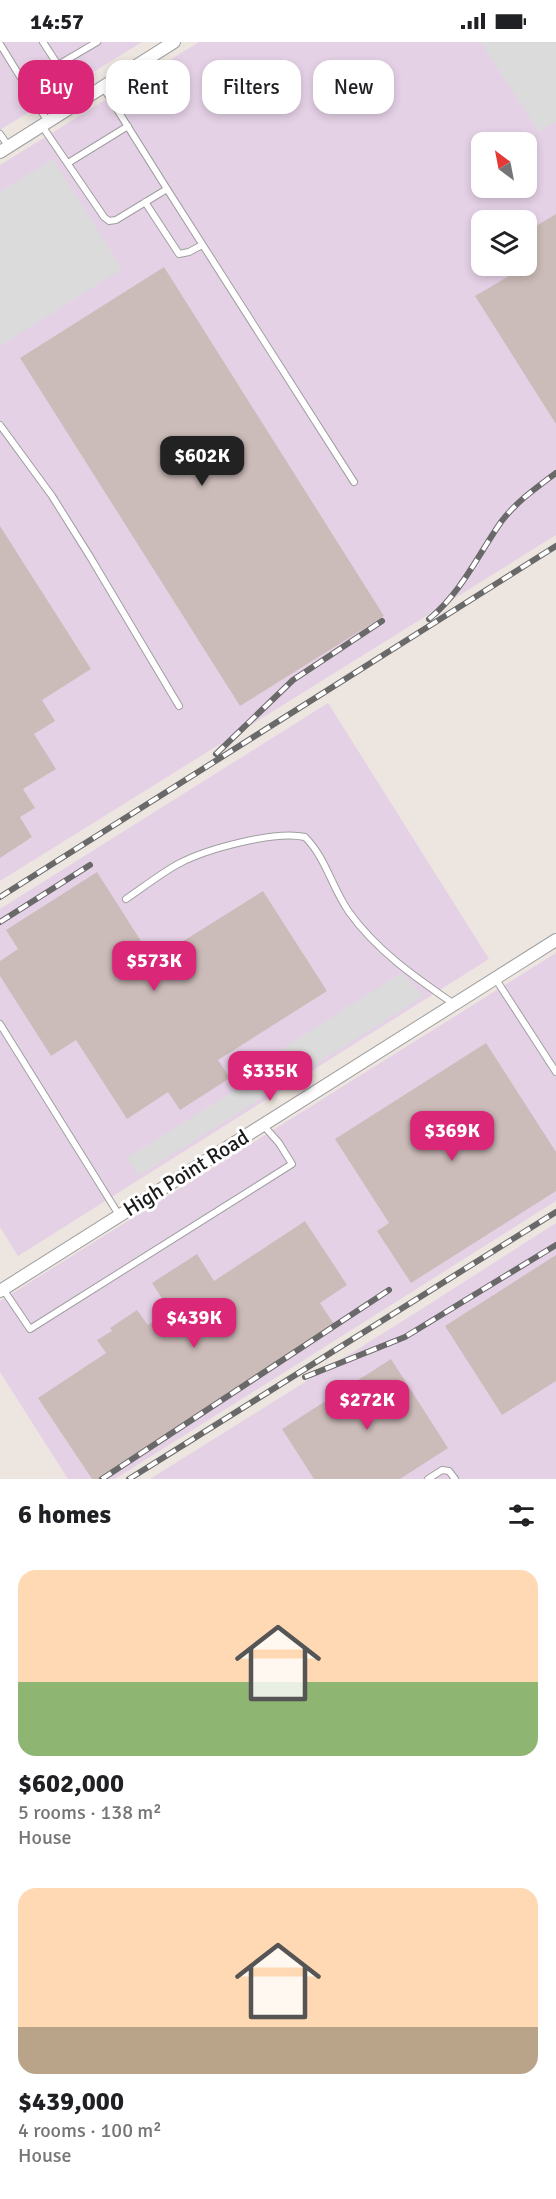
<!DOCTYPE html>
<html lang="en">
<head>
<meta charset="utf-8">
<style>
	:root { --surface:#fff; --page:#f6f6f6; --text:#202124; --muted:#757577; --accent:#db2777 }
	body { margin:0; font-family:Signika,sans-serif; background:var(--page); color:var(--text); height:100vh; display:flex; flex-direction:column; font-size:22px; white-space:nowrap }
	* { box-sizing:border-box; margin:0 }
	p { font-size:20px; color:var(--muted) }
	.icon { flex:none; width:33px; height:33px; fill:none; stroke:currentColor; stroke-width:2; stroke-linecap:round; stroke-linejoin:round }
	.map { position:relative; height:1437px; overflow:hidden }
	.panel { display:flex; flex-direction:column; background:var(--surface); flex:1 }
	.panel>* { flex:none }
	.guide { position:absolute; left:18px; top:18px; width:520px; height:54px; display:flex; gap:12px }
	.needle { width:39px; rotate:328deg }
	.fabs { position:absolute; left:471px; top:90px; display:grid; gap:12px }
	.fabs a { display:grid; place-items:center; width:66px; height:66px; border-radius:12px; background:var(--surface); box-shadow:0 3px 9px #0003; font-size:30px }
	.price { position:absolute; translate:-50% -51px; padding:0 14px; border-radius:12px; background:var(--accent); color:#fff; font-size:20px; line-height:39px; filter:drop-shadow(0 2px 3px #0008) }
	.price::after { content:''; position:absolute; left:50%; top:36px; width:18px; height:14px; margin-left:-9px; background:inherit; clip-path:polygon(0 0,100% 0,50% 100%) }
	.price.on { background:#222; color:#fff }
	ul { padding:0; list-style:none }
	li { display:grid; align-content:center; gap:12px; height:318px; padding:0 18px }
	li span { display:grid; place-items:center; height:186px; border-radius:18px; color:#555 }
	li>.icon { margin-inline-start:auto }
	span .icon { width:108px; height:108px; fill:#fffc; stroke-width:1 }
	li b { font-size:26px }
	h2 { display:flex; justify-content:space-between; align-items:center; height:72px; padding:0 18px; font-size:26px }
	.pill { padding:0 21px; border-radius:18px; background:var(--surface); box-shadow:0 3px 9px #0003; font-size:21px; line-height:54px }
	.pill.on { background:var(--accent); color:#fff }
	.status { display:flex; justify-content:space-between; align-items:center; height:42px; padding:0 30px; background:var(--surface); direction:ltr }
	.status svg { height:16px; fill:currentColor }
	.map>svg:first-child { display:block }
	.industrial { fill:#e5d1e6; fill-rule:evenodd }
	.parking { fill:#dbdbdb }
	.building { fill:#ccbcb9 }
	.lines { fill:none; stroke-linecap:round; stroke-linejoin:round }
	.lane-casing { stroke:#9f9f9f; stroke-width:8 }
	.street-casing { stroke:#9f9f9f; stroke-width:14 }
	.lane { stroke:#fff; stroke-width:6 }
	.street { stroke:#fff; stroke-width:12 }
	.rail-casing { stroke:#696969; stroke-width:6 }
	.rail { stroke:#fff; stroke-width:4; stroke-dasharray:11; stroke-linecap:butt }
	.labels { text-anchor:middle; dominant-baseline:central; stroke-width:6; stroke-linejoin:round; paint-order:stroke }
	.street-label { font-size:21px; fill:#1b1b1b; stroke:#fff }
</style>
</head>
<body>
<div class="status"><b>14:57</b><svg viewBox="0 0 49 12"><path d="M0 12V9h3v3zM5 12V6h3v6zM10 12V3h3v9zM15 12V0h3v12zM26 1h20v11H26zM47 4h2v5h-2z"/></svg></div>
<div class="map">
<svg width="556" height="1437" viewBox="0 0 556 1437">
	<rect width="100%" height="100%" fill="#ede5df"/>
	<path class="industrial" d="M0 0H142L0 88Z
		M199 0H556V493L0 839V123ZM482 100H526V146H482ZM482 178H526V224H482Z
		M328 661 489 917 18 1214 0 1185V867Z
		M556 911V1159L115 1437H68L0 1330V1259Z
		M556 1181V1437H150L417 1270Z"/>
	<path class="parking" d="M480 0H556V79L539 90Z
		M53 117 122 227 0 304V150Z
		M401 931 424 954 138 1134 127 1116 248 1040 243 1032Z"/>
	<path class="building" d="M556 172V382L475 254 526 224V190Z
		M164 225 384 574 240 664 20 316Z
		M0 484 91 627 42 658 55 679 34 692 56 727 23 747 35 766 20 775 32 795 0 816Z
		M97 830 153 918 263 849 327 949 218 1018 230 1036 180 1068 168 1050 127 1077 76 998 51 1014 0 934V919L18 907 6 888Z
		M486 1001 556 1110V1149L411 1241 377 1189 389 1181 335 1097Z
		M305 1179 347 1243 320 1261 334 1282 100 1437H92L38 1356 106 1311 97 1298 112 1289 110 1286 137 1268 148 1283 170 1269 152 1241 197 1212 214 1239Z
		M556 1213V1339L502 1373 445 1284Z
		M391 1317 448 1406 400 1437H314L282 1387Z"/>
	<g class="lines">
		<defs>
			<path id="lane" d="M43 0 58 23 97 0
				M0 2 48 80
				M42 84 104 175 109 179 116 178 167 147 103 45
				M0 92 9 105
				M68 121 128 84
				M167 147 354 440
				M145 160 179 212 189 210 202 203
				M0 383 52 454 89 513 179 664
				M126 857C144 845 161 831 180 821 207 807 276 788 305 795 326 816 332 846 349 870 377 909 415 935 454 962
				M495 936 556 1030
				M0 982 119 1173
				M3 1247 30 1287 292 1122 279 1101 263 1083
				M428 1437 442 1428 449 1429 455 1437"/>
			<path id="street" d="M0 110 174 0
				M0 1249 556 898"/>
		</defs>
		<use href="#lane" class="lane-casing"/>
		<use href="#street" class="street-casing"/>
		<use href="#lane" class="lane"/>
		<use href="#street" class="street"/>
		<defs>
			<path id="rail" d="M429 577C461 551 478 513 501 480 516 460 536 446 556 431
				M216 712 293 638 382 579
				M0 855 556 504
				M0 880 90 823
				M305 1335 405 1295 556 1203
				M102 1437 389 1248
				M129 1437 556 1170"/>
		</defs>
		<use href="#rail" class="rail-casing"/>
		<use href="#rail" class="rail"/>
	</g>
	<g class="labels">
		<g class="street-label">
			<text transform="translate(186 1131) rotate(-32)">High Point Road</text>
		</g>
	</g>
</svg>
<div class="fabs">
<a><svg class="needle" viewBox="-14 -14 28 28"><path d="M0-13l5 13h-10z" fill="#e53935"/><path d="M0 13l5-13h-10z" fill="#757577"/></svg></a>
<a><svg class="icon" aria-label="layers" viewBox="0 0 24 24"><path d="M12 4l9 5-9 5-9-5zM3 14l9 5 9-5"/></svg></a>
</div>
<b class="price on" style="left:202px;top:445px">$602K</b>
<b class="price" style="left:154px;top:950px">$573K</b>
<b class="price" style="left:270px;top:1060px">$335K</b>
<b class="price" style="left:452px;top:1120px">$369K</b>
<b class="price" style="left:194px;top:1307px">$439K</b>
<b class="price" style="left:367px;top:1389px">$272K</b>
<div class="guide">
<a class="pill on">Buy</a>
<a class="pill">Rent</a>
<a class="pill">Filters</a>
<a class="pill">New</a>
</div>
</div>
<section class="panel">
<h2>6 homes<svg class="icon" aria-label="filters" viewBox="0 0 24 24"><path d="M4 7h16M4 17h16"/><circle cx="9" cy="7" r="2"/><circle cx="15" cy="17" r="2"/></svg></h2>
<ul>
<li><span style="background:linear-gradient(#ffd9b3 60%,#8fb573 0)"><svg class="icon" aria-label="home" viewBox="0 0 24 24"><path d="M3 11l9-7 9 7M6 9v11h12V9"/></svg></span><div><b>$602,000</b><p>5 rooms · 138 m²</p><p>House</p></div></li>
<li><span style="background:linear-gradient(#ffd9b3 75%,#b9a48a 0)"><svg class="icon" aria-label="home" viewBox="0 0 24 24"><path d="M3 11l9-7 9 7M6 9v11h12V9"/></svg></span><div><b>$439,000</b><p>4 rooms · 100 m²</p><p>House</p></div></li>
</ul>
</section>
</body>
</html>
